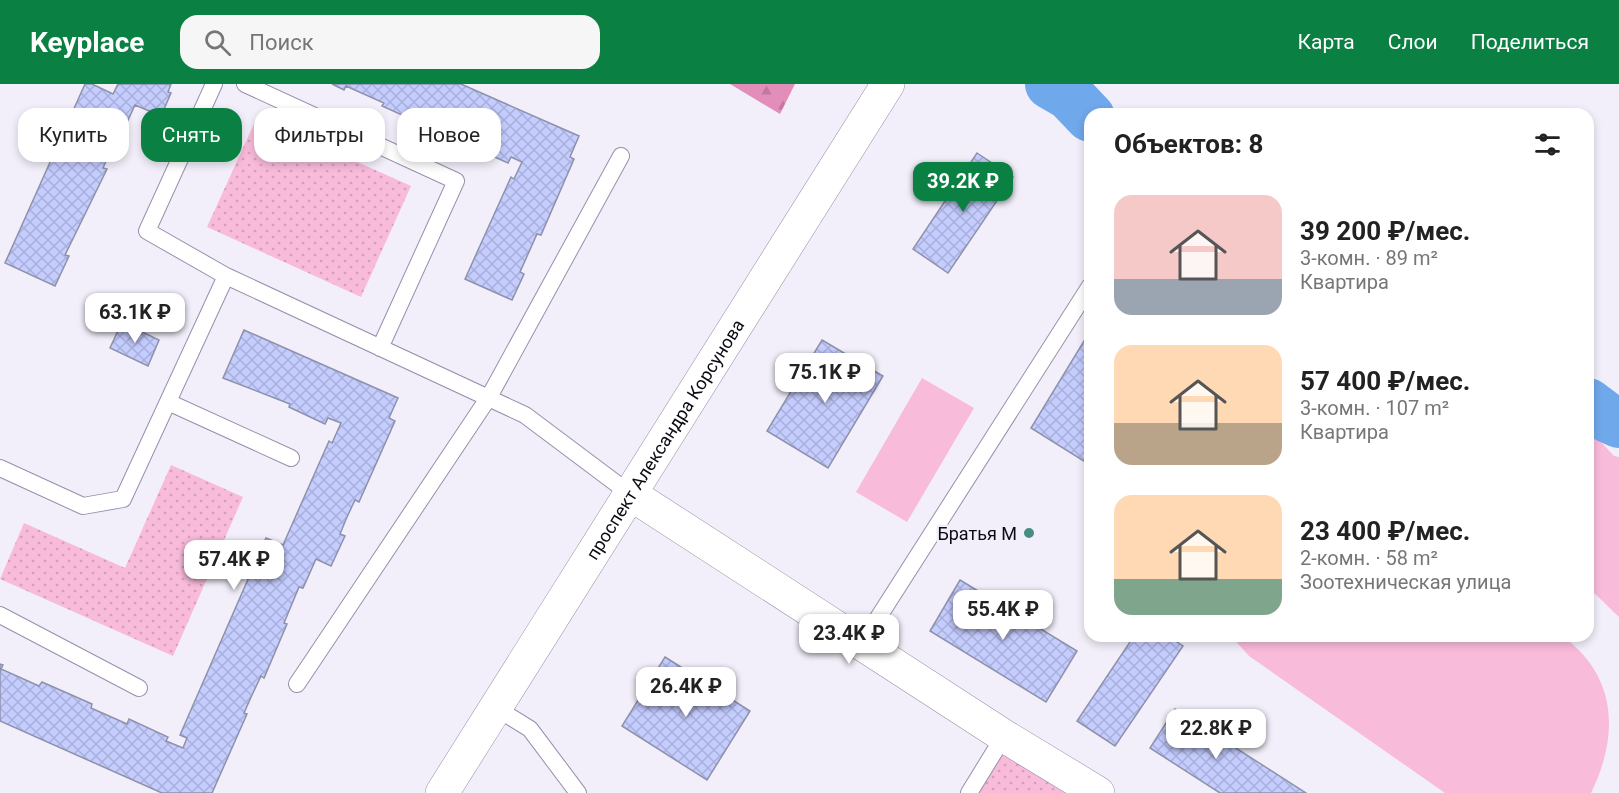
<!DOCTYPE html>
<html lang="ru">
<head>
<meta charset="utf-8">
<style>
	:root { --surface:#fff; --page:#f6f6f6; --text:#222; --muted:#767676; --accent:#0b8043 }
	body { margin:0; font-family:Roboto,sans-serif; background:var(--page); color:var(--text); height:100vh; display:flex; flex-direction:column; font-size:22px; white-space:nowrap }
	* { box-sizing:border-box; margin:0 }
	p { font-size:20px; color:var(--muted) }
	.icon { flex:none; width:33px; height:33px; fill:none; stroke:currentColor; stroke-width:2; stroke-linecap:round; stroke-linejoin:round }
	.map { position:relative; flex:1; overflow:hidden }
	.drawer { position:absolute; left:1084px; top:24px; width:510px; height:534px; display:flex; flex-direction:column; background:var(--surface); border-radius:18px; box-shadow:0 3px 9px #0003 }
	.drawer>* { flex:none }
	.banner { position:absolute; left:18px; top:24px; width:570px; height:54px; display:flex; gap:12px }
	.price { position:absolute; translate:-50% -51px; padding:0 14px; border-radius:12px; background:#fff; color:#222; font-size:20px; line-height:39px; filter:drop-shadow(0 2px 3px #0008) }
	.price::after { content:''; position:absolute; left:50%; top:36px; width:18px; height:14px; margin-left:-9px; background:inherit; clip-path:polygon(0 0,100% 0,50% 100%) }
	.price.active { background:var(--accent); color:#fff }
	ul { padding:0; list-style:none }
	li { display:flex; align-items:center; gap:18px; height:150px; padding:0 30px }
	li span { display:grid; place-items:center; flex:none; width:168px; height:120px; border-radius:18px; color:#555 }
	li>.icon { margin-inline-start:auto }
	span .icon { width:72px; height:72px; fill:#fffc; stroke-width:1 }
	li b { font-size:26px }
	h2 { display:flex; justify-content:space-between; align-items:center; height:72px; padding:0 30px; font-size:26px }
	.pill { padding:0 21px; border-radius:18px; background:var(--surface); box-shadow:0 3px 9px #0003; font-size:21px; line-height:54px }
	.pill.active { background:var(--accent); color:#fff }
	header { display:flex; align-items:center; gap:36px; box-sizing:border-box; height:84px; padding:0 30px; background:var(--accent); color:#fff }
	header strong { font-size:28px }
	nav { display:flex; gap:33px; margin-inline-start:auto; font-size:21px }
	.search { width:420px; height:54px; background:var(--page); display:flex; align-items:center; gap:15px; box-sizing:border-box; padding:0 21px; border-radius:18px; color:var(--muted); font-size:22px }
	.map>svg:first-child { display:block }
	.grass { fill:#f9bbda }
	.forest { fill:url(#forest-firs) }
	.park { fill:url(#park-dots) }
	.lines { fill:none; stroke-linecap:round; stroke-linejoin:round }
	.river { stroke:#70a8ec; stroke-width:50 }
	.building { fill:url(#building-cross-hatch); stroke:#8d91ac; stroke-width:1.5 }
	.service-casing { stroke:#988faa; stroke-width:18 }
	.minor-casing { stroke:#988faa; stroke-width:34 }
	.tertiary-casing { stroke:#988faa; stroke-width:34 }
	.service { stroke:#fff; stroke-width:16 }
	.minor { stroke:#fff; stroke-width:33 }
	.tertiary { stroke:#fff; stroke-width:33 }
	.poi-dot { fill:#488d84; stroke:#f2effa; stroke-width:2 }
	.labels { text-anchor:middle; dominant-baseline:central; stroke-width:5; stroke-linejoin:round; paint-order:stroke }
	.street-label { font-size:18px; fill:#0d0a13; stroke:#f2effa }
	.poi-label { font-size:18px; fill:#0d0a13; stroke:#f2effa; text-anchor:end }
</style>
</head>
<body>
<header>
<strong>Keyplace</strong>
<div class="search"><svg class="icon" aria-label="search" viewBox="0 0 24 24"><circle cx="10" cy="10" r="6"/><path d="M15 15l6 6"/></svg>Поиск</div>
<nav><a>Карта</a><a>Слои</a><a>Поделиться</a></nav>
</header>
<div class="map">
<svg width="1619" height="709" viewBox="0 0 1619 709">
	<defs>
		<pattern id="forest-firs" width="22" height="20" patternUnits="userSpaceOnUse" patternTransform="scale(1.5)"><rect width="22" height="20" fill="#e38eba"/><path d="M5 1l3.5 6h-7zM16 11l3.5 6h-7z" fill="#c2799f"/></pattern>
		<pattern id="park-dots" width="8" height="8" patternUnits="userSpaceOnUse" patternTransform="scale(1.5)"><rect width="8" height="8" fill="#f9bbda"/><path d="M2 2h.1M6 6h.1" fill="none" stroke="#d49fba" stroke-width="1.8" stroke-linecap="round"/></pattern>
		<pattern id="building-cross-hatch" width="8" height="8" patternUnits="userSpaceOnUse" patternTransform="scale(1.5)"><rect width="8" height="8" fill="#c5cdff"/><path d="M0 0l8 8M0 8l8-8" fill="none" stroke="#a8afda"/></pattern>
	</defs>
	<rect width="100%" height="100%" fill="#f2effa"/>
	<path class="grass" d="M922 294 974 324 907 438 856 408Z
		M1589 345 1614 372 1619 373V533L1589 504Z
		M1231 552H1562C1618 592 1619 652 1591 709H1445L1249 572Z"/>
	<path class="forest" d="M730 0H795L780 30Z"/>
	<path class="park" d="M257 33 411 102 361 213 207 143Z
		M171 381 243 413 173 572 0 495 24 439 125 484Z
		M1008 657 1091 709H976Z"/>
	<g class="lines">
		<path class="river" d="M1050 0 1069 11 1090 33
			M1588 319 1608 334 1619 339"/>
	</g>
	<path class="building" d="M85 0H92L113 10 118 0H171L168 8 171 9 161 32 135 21 123 47 120 46 103 84 107 85 65 171 69 172 55 202 5 179Z
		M332 0H461L579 52 570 73 574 75 541 151 537 150 520 188 524 190 512 216 465 195 511 93 514 95 522 78 511 73 508 79 470 62 472 58 434 42 433 45 382 22 384 19 346 2 344 6Z
		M977 69 1013 93 948 189 913 165Z
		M122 238 159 256 148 282 110 264Z
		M244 246 398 314 389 334 395 337 359 418 355 416 347 433 340 450 345 452 331 482 316 475 303 504 299 503 284 539 287 540 264 594 261 592 252 611 244 629 247 630 212 709H162L0 637V580L3 581 1 585 39 602 42 598 92 620 91 624 127 640 129 635 168 653 166 657 183 664 187 654 180 651 266 454 283 461 329 357 332 359 341 339 328 334 325 340 289 323 290 320 223 294Z
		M822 256 883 292 828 384 767 347Z
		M1084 257 1090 261V381L1031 344Z
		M960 496 1077 567 1046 618 930 547Z
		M1134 552H1168L1183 562 1115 662 1077 637Z
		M665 573 750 627 707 696 622 642Z
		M1175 625 1306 709H1220L1150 664Z"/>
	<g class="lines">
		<defs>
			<path id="service" d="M214 0 147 147 226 192
				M245 0 456 97 380 264
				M168 318 291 374
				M0 384 83 422 123 415 226 192 525 331 629 409
				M0 531 139 604
				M862 559 1090 202
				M297 600 489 313 621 72
				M496 624 530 645 578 709
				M969 709 1004 652"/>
			<path id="minor" d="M629 409 1004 652 1098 709"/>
			<g id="tertiary">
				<path id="s1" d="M442 709 888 0"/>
			</g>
		</defs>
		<use href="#service" class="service-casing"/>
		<use href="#minor" class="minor-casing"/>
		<use href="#tertiary" class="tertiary-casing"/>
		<use href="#service" class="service"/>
		<use href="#minor" class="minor"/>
		<use href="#tertiary" class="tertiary"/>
	</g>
	<circle class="poi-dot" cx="1029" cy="449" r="6"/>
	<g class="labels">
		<g class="street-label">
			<text stroke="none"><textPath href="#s1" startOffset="418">проспект Александра Корсунова</textPath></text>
		</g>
		<g class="poi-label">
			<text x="1017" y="449">Братья М</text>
		</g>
	</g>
</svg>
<b class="price active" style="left:963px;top:129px">39.2K ₽</b>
<b class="price" style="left:135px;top:260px">63.1K ₽</b>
<b class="price" style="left:825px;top:320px">75.1K ₽</b>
<b class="price" style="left:234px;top:507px">57.4K ₽</b>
<b class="price" style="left:1003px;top:557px">55.4K ₽</b>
<b class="price" style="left:849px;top:581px">23.4K ₽</b>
<b class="price" style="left:686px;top:634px">26.4K ₽</b>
<b class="price" style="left:1216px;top:676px">22.8K ₽</b>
<div class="banner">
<a class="pill">Купить</a>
<a class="pill active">Снять</a>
<a class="pill">Фильтры</a>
<a class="pill">Новое</a>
</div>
<section class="drawer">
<h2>Объектов: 8<svg class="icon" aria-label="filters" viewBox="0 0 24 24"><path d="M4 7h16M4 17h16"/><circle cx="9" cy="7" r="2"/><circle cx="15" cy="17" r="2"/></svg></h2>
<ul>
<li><span style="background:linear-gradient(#f6c9c9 70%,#9aa5b1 0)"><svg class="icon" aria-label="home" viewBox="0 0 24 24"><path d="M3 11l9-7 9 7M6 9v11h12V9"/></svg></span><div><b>39 200 ₽/мес.</b><p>3-комн. · 89 m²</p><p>Квартира</p></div></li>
<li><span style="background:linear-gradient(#ffd9b3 65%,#b9a48a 0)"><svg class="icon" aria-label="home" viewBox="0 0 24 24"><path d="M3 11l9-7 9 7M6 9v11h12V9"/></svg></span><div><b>57 400 ₽/мес.</b><p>3-комн. · 107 m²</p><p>Квартира</p></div></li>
<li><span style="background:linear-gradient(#ffd9b3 70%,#7fa58c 0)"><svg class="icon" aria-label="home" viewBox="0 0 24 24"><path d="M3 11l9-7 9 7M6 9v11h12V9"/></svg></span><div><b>23 400 ₽/мес.</b><p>2-комн. · 58 m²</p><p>Зоотехническая улица</p></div></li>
</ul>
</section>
</div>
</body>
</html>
